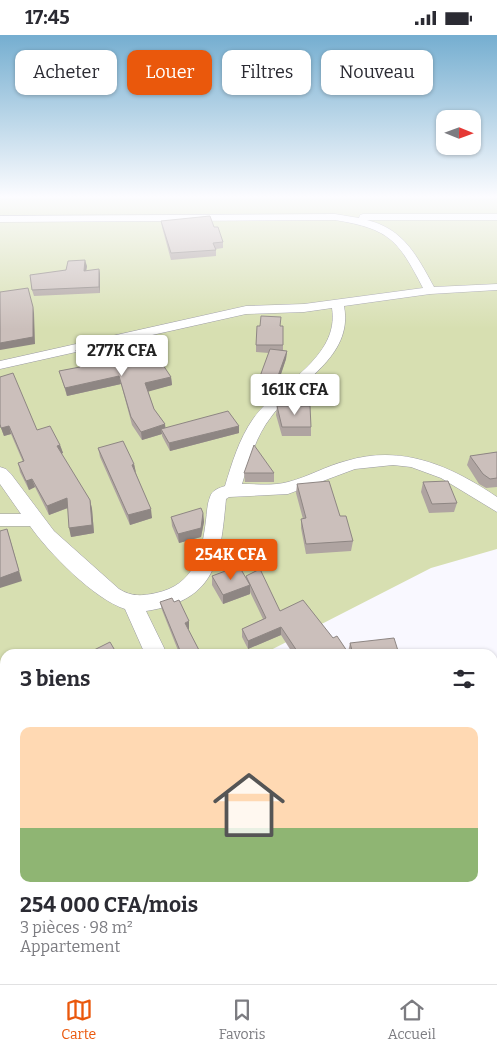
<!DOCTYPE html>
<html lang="fr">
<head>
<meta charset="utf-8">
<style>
	:root { --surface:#fff; --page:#f7f7f7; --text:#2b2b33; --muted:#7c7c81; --line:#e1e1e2; --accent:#ea580c }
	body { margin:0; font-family:Bitter,serif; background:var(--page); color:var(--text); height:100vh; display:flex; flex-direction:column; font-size:19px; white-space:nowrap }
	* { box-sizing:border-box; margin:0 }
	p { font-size:16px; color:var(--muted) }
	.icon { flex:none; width:28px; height:28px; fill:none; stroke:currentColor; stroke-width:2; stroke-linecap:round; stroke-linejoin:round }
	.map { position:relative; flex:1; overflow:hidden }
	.details { position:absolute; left:0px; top:614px; width:498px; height:336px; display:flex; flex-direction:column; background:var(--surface); border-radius:15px 15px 0 0; box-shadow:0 1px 4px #0004 }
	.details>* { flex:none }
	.top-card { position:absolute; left:15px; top:15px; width:468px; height:45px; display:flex; gap:10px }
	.needle { width:32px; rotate:91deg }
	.fabs { position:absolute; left:436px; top:75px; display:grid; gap:10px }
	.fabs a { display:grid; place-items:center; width:45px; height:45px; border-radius:10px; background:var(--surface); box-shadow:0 1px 4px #0004; font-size:25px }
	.price { position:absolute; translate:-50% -42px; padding:0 11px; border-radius:5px; background:#fff; color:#222; font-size:16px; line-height:32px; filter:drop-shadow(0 1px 2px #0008) }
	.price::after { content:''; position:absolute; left:50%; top:30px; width:15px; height:11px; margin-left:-8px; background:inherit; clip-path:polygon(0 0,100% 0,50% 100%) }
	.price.on { background:var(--accent); color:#fff }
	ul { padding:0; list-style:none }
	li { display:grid; align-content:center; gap:10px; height:265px; padding:0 20px }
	li span { display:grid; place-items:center; height:155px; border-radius:10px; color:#555 }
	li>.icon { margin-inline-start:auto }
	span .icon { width:90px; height:90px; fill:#fffc; stroke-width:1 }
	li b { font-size:21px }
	h2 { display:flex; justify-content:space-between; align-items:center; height:60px; padding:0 20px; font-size:21px }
	.chip { padding:0 18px; border-radius:10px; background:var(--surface); box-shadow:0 1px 4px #0004; font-size:18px; line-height:45px }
	.chip.on { background:var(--accent); color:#fff }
	.status { display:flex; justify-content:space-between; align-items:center; height:35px; padding:0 25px; background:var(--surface); direction:ltr }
	.status svg { height:14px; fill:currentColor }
	.tab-bar { display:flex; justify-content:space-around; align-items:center; height:70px; border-top:1px solid var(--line); background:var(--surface); font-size:14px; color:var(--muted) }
	.tab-bar a { display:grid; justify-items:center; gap:2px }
	.tab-bar .on { color:var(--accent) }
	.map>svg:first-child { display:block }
	.green { fill:#d7dfb1 }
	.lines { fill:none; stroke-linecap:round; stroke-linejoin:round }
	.street-casing { stroke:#9a99a3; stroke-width:1 }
	.street { fill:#fff; fill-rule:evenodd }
	.wall { fill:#afa4a1 }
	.shaded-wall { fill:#8e8683 }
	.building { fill:#cbbfbb; stroke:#8e8683 }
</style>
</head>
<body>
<div class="status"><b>17:45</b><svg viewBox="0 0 49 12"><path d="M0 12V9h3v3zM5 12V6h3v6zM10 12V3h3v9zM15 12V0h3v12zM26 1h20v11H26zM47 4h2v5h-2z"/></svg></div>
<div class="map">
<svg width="497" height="949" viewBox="0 0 497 949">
	<rect width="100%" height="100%" fill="#f9f8ff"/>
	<path class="green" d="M0 161H497V514L431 533 263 619H5V704L0 705Z"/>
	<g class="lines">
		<defs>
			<path id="street" d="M335 179 359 183 360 180 363 179H497V185H367C404 194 417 221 434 252L497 249V255L430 259 344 271C354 323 297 347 271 382 256 401 249 426 242 449 257 449 273 451 288 447 308 442 326 431 346 426 402 409 451 431 497 462V477L441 443 411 432 393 430 355 434 288 459 229 462 226 464C220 526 217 565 146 576L167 619H145L125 574C94 564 49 518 30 491H0V479H21L0 449V432L6 434 11 439 54 496 119 554C132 562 142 561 156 558 194 550 202 519 206 485 207 478 207 469 210 462 212 455 219 453 225 451 232 428 239 404 253 384 279 348 340 323 332 273L304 277 246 279 0 334V326L246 271 304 269 423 253C398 205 390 194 335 185L0 187V181Z
				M492 730H497V754H492Z"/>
		</defs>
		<use href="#street" class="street-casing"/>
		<use href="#street" class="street"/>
	</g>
	<path class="wall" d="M161 186 214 192 223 207V213L216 214V221L171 225 162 192Z
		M87 231 86 236 99 234 100 239V258L34 261 32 255 66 235Z
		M260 291H283V316H287L286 324 274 360 268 365 255 363V355L269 318 256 317V310Z
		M142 305 143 313 142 321 171 342 172 350 148 356 154 374 165 389V393L239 391V398L170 416 162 401V399L142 405 132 390 121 349 67 361 59 336 80 332 76 315Z
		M277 371 311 392V401H282L276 380Z
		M0 390 37 395 60 410 63 418 61 419 90 465 92 474 94 498 71 502 68 473 49 480 35 452 29 455 20 437 18 428 23 427 11 399 4 401Z
		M98 413 134 429 136 438 152 483 130 490 100 422Z
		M497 417V452L486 453 479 449 467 430 470 421Z
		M244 438H274V447H245Z
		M423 447 457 468 454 477 429 478 421 457Z
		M297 449 340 481 353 506 351 516 306 519 301 493V484H303L296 458Z
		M203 478 204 487 201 502 179 508 172 491 171 482Z
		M219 515 247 523V528L226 534 220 520Z
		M212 541 246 543V541L280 576 333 603 348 617 350 608 399 619H293L281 600 248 614 242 602V594L263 584 250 557V559L223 569 212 550Z
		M160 567 189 594H188L201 619 179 618 162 575Z
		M497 707V729H494L492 733Z
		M454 945H482L477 949H456Z"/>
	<path class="shaded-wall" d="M85 225 87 231 85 242 84 236Z
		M99 234 100 239V258L99 252Z
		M33 272 34 278 35 309 0 315V308Z
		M142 305 143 313 141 329 140 321Z
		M287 316 286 324 274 360 268 365V357Z
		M119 341 121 349 67 361 65 353Z
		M171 342 172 350 147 357 145 348Z
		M165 389 166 397 161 394 162 399 142 405 141 397Z
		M9 391 11 399 4 401 1 393Z
		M239 391V398L170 416 169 408Z
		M60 410 63 418 59 419 57 411Z
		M134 429 136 438 132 430Z
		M32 444 35 452 29 455 26 446Z
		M67 463 70 472 49 480 47 471Z
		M90 465 92 474 94 498 71 502 69 493Z
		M151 474 152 483 130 490 128 480Z
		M203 478 204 487 201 502 179 508 178 499Z
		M7 494 10 504 22 546 0 553V543Z
		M247 523V528L226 534V529Z
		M250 550V559L223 569V560Z
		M189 586V594L185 595V588Z
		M281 592V600L248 614V606Z
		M35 945H40L36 949H31Z
		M105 945H111L109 949H103Z"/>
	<path class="building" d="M210 181 214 192H218L223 207 213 208 216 215 171 218 161 186Z
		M85 225 84 236 99 234V252L32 255 30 240 66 235 68 226Z
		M28 253 33 272V302L0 308V257Z
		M261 281 281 282 280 291H283V310H256L257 291H260Z
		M142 305 140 321 159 324 171 342 145 348 154 374 165 389 141 397 131 382 119 341 65 353 59 336 80 332 76 315Z
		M270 314 287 316 274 352 268 357 255 355Z
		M13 338 37 395 50 391 60 410 57 411 90 465 92 490 69 493 67 463 47 471 32 444 26 446 18 428 24 426 9 391 1 393 0 389V342Z
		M277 371H310L311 392H282Z
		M228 376 239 391 169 408 161 394Z
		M123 406 134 429 132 430 151 474 128 480 98 413Z
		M254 410 274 438H244Z
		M497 417V443L490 444 483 439 470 421Z
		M329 446 340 481H346L353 506 306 509 301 484 306 483 297 449Z
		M448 446 457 468 432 469 423 447Z
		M201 473 203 478 201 493 178 499 171 482Z
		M7 494 19 536 0 543V496Z
		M239 506 247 523 226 529 219 515 220 511Z
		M239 531 250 550 223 560 212 541Z
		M260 534 280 576 303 565 333 603 337 601 349 619H299L281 592 248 606 242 594 266 583 246 541Z
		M172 563 174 567 179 565 189 586 185 588 201 619H178L181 618 160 567Z
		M394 603 399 619H353L350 608Z
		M110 607 117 619H94L92 616Z
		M497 707V722H495L494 730 492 731V709Z
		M492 909 497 916V932L492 936Z
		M18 945H35L31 949H20Z
		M58 945H105L103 949H55Z
		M137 945H223L225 949H138Z
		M309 945H371L372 947 374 945H385L387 949H303Z
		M462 945H482L477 949H464Z"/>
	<linearGradient id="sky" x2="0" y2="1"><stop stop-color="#75aed0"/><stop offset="0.55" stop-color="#fcfcff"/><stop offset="1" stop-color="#fcfcff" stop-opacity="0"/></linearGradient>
	<rect width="497" height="294" fill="url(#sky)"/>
</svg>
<div class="fabs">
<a><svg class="needle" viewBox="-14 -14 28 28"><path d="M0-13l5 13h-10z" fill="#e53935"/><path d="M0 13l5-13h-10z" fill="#7c7c81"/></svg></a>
</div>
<b class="price" style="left:122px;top:342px">277K CFA</b>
<b class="price" style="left:295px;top:381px">161K CFA</b>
<b class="price on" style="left:231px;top:546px">254K CFA</b>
<div class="top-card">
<a class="chip">Acheter</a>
<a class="chip on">Louer</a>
<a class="chip">Filtres</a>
<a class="chip">Nouveau</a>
</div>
<section class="details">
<h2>3 biens<svg class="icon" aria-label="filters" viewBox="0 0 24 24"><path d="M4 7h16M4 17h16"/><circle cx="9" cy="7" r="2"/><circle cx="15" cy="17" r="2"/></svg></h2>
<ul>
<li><span style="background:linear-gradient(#ffd9b3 65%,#8fb573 0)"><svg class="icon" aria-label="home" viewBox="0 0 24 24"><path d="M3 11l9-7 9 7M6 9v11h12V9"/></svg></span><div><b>254 000 CFA/mois</b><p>3 pièces · 98 m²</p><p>Appartement</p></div></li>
</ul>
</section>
</div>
<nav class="tab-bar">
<a class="on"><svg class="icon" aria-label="map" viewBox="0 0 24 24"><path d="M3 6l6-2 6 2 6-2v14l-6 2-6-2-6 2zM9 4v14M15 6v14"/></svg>Carte</a>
<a><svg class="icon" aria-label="saved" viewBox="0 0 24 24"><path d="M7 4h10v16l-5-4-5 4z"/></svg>Favoris</a>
<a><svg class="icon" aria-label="home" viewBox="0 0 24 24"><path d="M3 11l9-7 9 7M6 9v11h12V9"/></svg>Accueil</a>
</nav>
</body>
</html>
